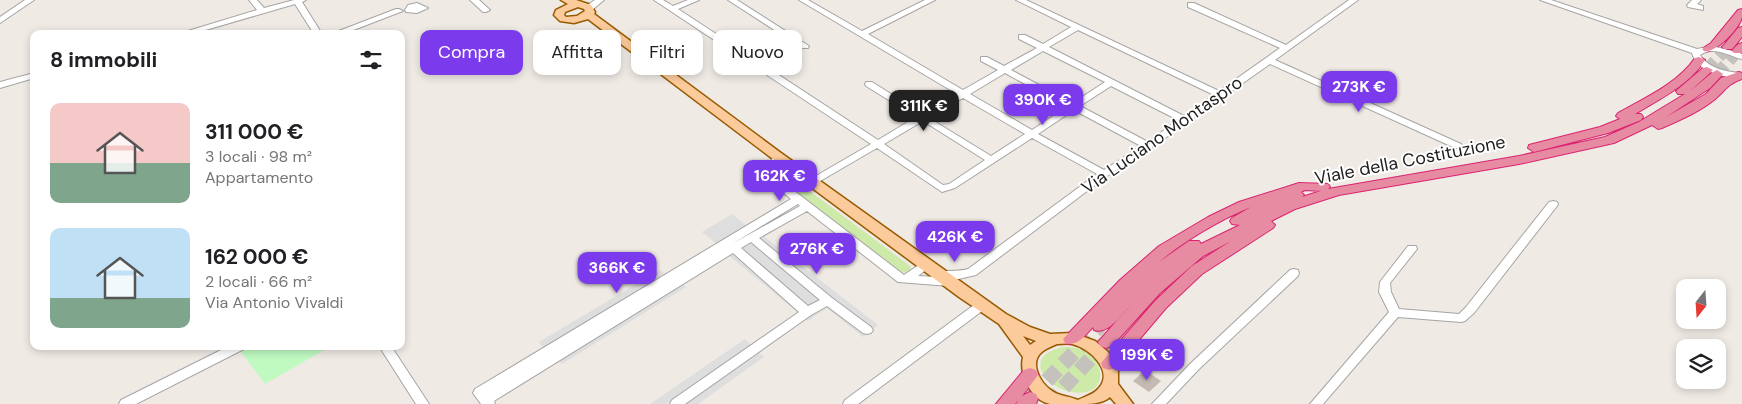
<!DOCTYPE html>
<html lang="it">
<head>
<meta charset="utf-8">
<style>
	:root { --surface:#fff; --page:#f6f6f6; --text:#202124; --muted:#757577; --accent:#7c3aed }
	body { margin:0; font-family:"DM Sans",sans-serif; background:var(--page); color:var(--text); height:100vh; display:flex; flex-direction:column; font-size:19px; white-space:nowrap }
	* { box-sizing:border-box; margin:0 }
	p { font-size:16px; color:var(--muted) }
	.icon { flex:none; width:28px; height:28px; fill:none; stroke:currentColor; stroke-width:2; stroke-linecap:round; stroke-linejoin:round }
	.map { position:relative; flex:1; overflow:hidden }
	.panel { position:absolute; left:30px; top:30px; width:375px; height:320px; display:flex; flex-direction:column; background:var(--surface); border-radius:10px; box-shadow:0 2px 8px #0003 }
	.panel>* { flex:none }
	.hud { position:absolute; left:420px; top:30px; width:475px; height:45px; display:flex; gap:10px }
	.needle { width:32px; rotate:197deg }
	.fabs { position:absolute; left:1676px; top:279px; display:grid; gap:10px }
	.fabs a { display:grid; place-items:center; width:50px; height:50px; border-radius:10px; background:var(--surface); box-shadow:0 2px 8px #0003; font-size:25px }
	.price { position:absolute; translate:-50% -42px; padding:0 11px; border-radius:10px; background:var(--accent); color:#fff; font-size:16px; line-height:32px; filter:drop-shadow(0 1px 2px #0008) }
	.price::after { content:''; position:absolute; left:50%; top:30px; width:15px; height:11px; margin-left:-8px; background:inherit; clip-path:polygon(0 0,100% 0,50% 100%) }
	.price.selected { background:#222; color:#fff }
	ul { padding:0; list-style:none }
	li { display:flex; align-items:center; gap:15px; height:125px; padding:0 20px }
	li span { display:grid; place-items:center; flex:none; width:140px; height:100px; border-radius:10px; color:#555 }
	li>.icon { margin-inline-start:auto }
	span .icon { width:60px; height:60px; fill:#fffc; stroke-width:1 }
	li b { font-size:21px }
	h2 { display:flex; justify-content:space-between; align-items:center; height:60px; padding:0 20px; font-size:21px }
	.pill { padding:0 18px; border-radius:10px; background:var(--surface); box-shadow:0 2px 8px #0003; font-size:18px; line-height:45px }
	.pill.selected { background:var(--accent); color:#fff }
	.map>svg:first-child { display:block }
	.grass { fill:#ceeaa9 }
	.park { fill:#c0fac1 }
	.parking { fill:#dedede }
	.building { fill:#c4bab3 }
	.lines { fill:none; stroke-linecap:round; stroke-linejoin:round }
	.highway-tunnel-far1 { stroke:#c5c1bc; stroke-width:12; stroke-dasharray:12 5.5; stroke-linecap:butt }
	.highway-tunnel { stroke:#c5c1bc; stroke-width:15; stroke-dasharray:15 8; stroke-linecap:butt }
	.minor-casing { stroke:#a5a5a5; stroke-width:2 }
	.major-casing { stroke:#985a00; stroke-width:3 }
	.highway-casing { stroke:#db2370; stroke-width:2 }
	.minor { fill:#fff; fill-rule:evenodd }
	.major { fill:#fccb9c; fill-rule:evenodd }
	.highway { fill:#e78ba3; fill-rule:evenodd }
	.labels { text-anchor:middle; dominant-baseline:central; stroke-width:4; stroke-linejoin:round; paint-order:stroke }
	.street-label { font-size:18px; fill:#1e1e1e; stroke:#fff }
</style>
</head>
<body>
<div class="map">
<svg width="1742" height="404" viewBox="0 0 1742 404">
	<rect width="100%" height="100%" fill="#efeae4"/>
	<path class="grass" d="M791 179 795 180 910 266 911 270 909 273 899 272 784 183Z
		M1063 347C1069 347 1076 347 1082 350 1097 357 1109 378 1092 390 1060 404 1011 358 1063 347Z"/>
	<path class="park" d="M244 346H331L265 384 239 349Z"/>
	<path class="parking" d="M732 214 748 227 718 245 702 232Z
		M762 235 878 325 863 337 827 308 808 321 728 255Z
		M660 270 667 276 545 349 539 342Z
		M681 283 686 287 562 364 557 359Z
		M745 339 751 345 666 404H650Z
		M759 353 764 357 698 404H685Z"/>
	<path class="building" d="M1145 370 1161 381 1149 392 1133 381Z"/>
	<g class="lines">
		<path class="highway-tunnel-far1" d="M1707 70 1728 47
			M1717 74 1738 51"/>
		<path class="highway-tunnel" d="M1031 397 1100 326
			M1048 404 1105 343"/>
		<defs>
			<path id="minor" d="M25 0H34L0 23V17Z
				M249 0H257L264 8 294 0H306L302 2 322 34H314L295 4 192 34H178L257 10Z
				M470 0H479L490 10 486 12H483Z
				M595 0H604L592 10H586V6Z
				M654 0H663L673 6 688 0H699L678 9 878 140 916 117 866 86 865 84 866 82H872L923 114 957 94 799 0H808L862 31 925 0H935L868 34 963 90 998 70 981 61V57H987L1004 66 1037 48 1019 39V35H1025L1043 44 1071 27 1016 0H1026L1219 91 1280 48 1188 7V3H1194L1286 45 1349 0H1358L1275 60 1461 144 1463 146 1461 148H1455L1270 64 1151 148 1107 176 976 275 954 280 955 282 954 285 950 286 898 282 807 211 759 238 832 298 871 327 873 330 871 333 867 334 863 333 827 306 811 315 685 404H670L672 400 799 312 733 253 494 401 495 404H481L473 393 475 389 791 199 775 186 767 170 774 154 777 153 782 156 777 170 780 176C788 172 801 169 809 175 802 181 792 176 784 183L904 275 923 262H931L932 265 918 276 936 277 935 275 936 272C947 270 957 272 968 269L1097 174 1032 138 955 188 942 192 877 148 815 184H809L807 182 809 180 871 144ZM1078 30 1214 95 1184 116 1049 47ZM1043 51 1105 82 1073 103 1011 70ZM1005 73 1067 107 1032 130 970 94ZM1111 86 1178 120 1148 142 1080 106ZM963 98 1025 134 991 156 929 118ZM1074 110 1141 146 1104 170 1038 134ZM923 121 985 160 949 184 943 185 884 144ZM798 204 800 206 732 244ZM751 242 820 300 808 306 741 248Z
				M728 0H737L809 46 808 48H802Z
				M1540 0H1551L1697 49 1712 46 1740 53 1742 54V59C1729 56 1713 45 1700 55 1709 69 1727 72 1742 73V79C1724 77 1698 73 1692 53Z
				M1692 0H1701L1697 4 1703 6V10L1688 7 1687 5Z
				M417 3 428 8 417 13 406 12 405 10 408 5Z
				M396 9H399L403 11 343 34H331Z
				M34 73V78L0 88V82Z
				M1553 201 1557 202 1558 204 1557 206 1474 313 1465 321 1461 322 1398 317 1323 404H1310L1389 312 1379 292 1380 282 1408 246H1416L1417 249 1390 283 1391 292 1399 309 1459 314 1466 307 1549 202Z
				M1294 269 1298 270 1299 273 1298 276 1199 369 1166 404H1152L1191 363 1290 270Z
				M982 301 986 302 988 305 986 308 858 404H843L845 400 978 302Z
				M229 346H246L244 349 136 404H119L121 400Z
				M379 346H391L429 404H416Z"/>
			<path id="major" d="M561 0H576L591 5 595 12 594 14 781 153 1006 314 1030 327 1050 334 1073 333 1095 341 1108 352 1118 370V384L1133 404H1116L1110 397C1103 404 1088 404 1078 404 1069 404 1059 404 1050 404 1031 400 1019 375 1023 357L999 324 959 297 773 159 588 19 574 23 560 21 554 15 556 10 568 4ZM578 7 584 9 585 11 577 16 566 17 564 15 565 12ZM1023 336 1036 341 1030 345ZM1057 344C1062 344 1068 343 1072 344 1090 348 1115 372 1098 389 1094 394 1084 397 1078 400 1069 396 1059 396 1052 391 1040 383 1028 362 1043 351 1047 348 1052 346 1057 344Z"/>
			<path id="highway" d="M1742 9C1742 12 1742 14 1742 17 1740 28 1715 54 1704 51L1702 49 1711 43 1738 10Z
				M1742 27V37L1732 49H1724L1722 47 1724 45 1738 28Z
				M1742 43V53H1734L1732 51C1735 47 1737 44 1742 43Z
				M1699 57 1705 60C1689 85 1660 99 1635 114H1641L1643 117 1641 120 1608 133 1534 152 1528 148 1529 145 1600 127 1620 119 1616 116 1618 113C1645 98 1677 84 1695 58Z
				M1707 67 1713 70 1711 72 1689 92 1713 72 1717 70 1723 74 1710 88 1666 117 1706 94 1721 78 1739 72 1742 73V79C1727 84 1726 90 1714 100 1699 112 1680 120 1662 128L1658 129 1652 125 1614 143 1519 164 1339 195 1295 209 1271 221 1275 225 1273 228 1202 274 1166 308 1115 368 1109 370 1103 368 1101 363 1156 300 1192 266 1231 241 1203 256 1160 293 1112 346 1106 348 1100 346 1098 342 1130 306C1121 315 1108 335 1094 330L1093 327C1085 335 1078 347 1065 343L1063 339 1120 280 1159 246 1208 217 1239 202 1299 183 1328 184 1330 187 1328 189 1519 156 1605 137 1639 122 1685 94H1678L1676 91 1703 68ZM1305 190 1321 191 1302 197 1304 195 1301 192ZM1251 207 1232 218 1230 221 1232 224 1240 225 1201 244 1199 241H1189L1159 262C1184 241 1221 219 1251 207Z
				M1030 368 1036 370 1038 375 1022 396 1030 392 1036 394 1038 399 1036 404H1016L1018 400 1015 404H996L1024 370Z"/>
		</defs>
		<use href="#minor" class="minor-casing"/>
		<use href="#major" class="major-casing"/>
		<use href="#highway" class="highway-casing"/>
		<use href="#minor" class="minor"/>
		<use href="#major" class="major"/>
		<use href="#highway" class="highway"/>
	</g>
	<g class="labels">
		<g class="street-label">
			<text transform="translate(1162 135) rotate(-35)">Via Luciano Montaspro</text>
			<text transform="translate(1410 160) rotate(-11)">Viale della Costituzione</text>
		</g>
	</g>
</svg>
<div class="fabs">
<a><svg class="needle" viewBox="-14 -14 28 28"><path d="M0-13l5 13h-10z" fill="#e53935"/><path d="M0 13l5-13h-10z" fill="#757577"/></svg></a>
<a><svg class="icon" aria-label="layers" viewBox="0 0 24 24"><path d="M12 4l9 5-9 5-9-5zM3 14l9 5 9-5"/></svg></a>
</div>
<b class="price" style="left:1359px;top:113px">273K €</b>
<b class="price" style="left:1043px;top:126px">390K €</b>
<b class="price selected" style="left:924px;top:132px">311K €</b>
<b class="price" style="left:780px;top:202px">162K €</b>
<b class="price" style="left:955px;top:263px">426K €</b>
<b class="price" style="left:817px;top:275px">276K €</b>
<b class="price" style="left:617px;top:294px">366K €</b>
<b class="price" style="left:1147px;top:381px">199K €</b>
<div class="hud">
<a class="pill selected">Compra</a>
<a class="pill">Affitta</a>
<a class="pill">Filtri</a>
<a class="pill">Nuovo</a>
</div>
<section class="panel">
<h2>8 immobili<svg class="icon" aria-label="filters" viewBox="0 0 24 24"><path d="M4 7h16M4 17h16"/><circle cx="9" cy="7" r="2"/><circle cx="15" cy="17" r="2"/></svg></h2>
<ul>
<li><span style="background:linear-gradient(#f6c9c9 60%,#7fa58c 0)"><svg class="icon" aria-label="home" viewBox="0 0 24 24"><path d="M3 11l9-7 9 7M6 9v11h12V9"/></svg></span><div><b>311 000 €</b><p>3 locali · 98 m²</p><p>Appartamento</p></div></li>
<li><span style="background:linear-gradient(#bfe0f5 70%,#7fa58c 0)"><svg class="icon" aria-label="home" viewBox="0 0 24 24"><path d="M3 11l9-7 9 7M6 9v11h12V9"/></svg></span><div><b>162 000 €</b><p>2 locali · 66 m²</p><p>Via Antonio Vivaldi</p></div></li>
</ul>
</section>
</div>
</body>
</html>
